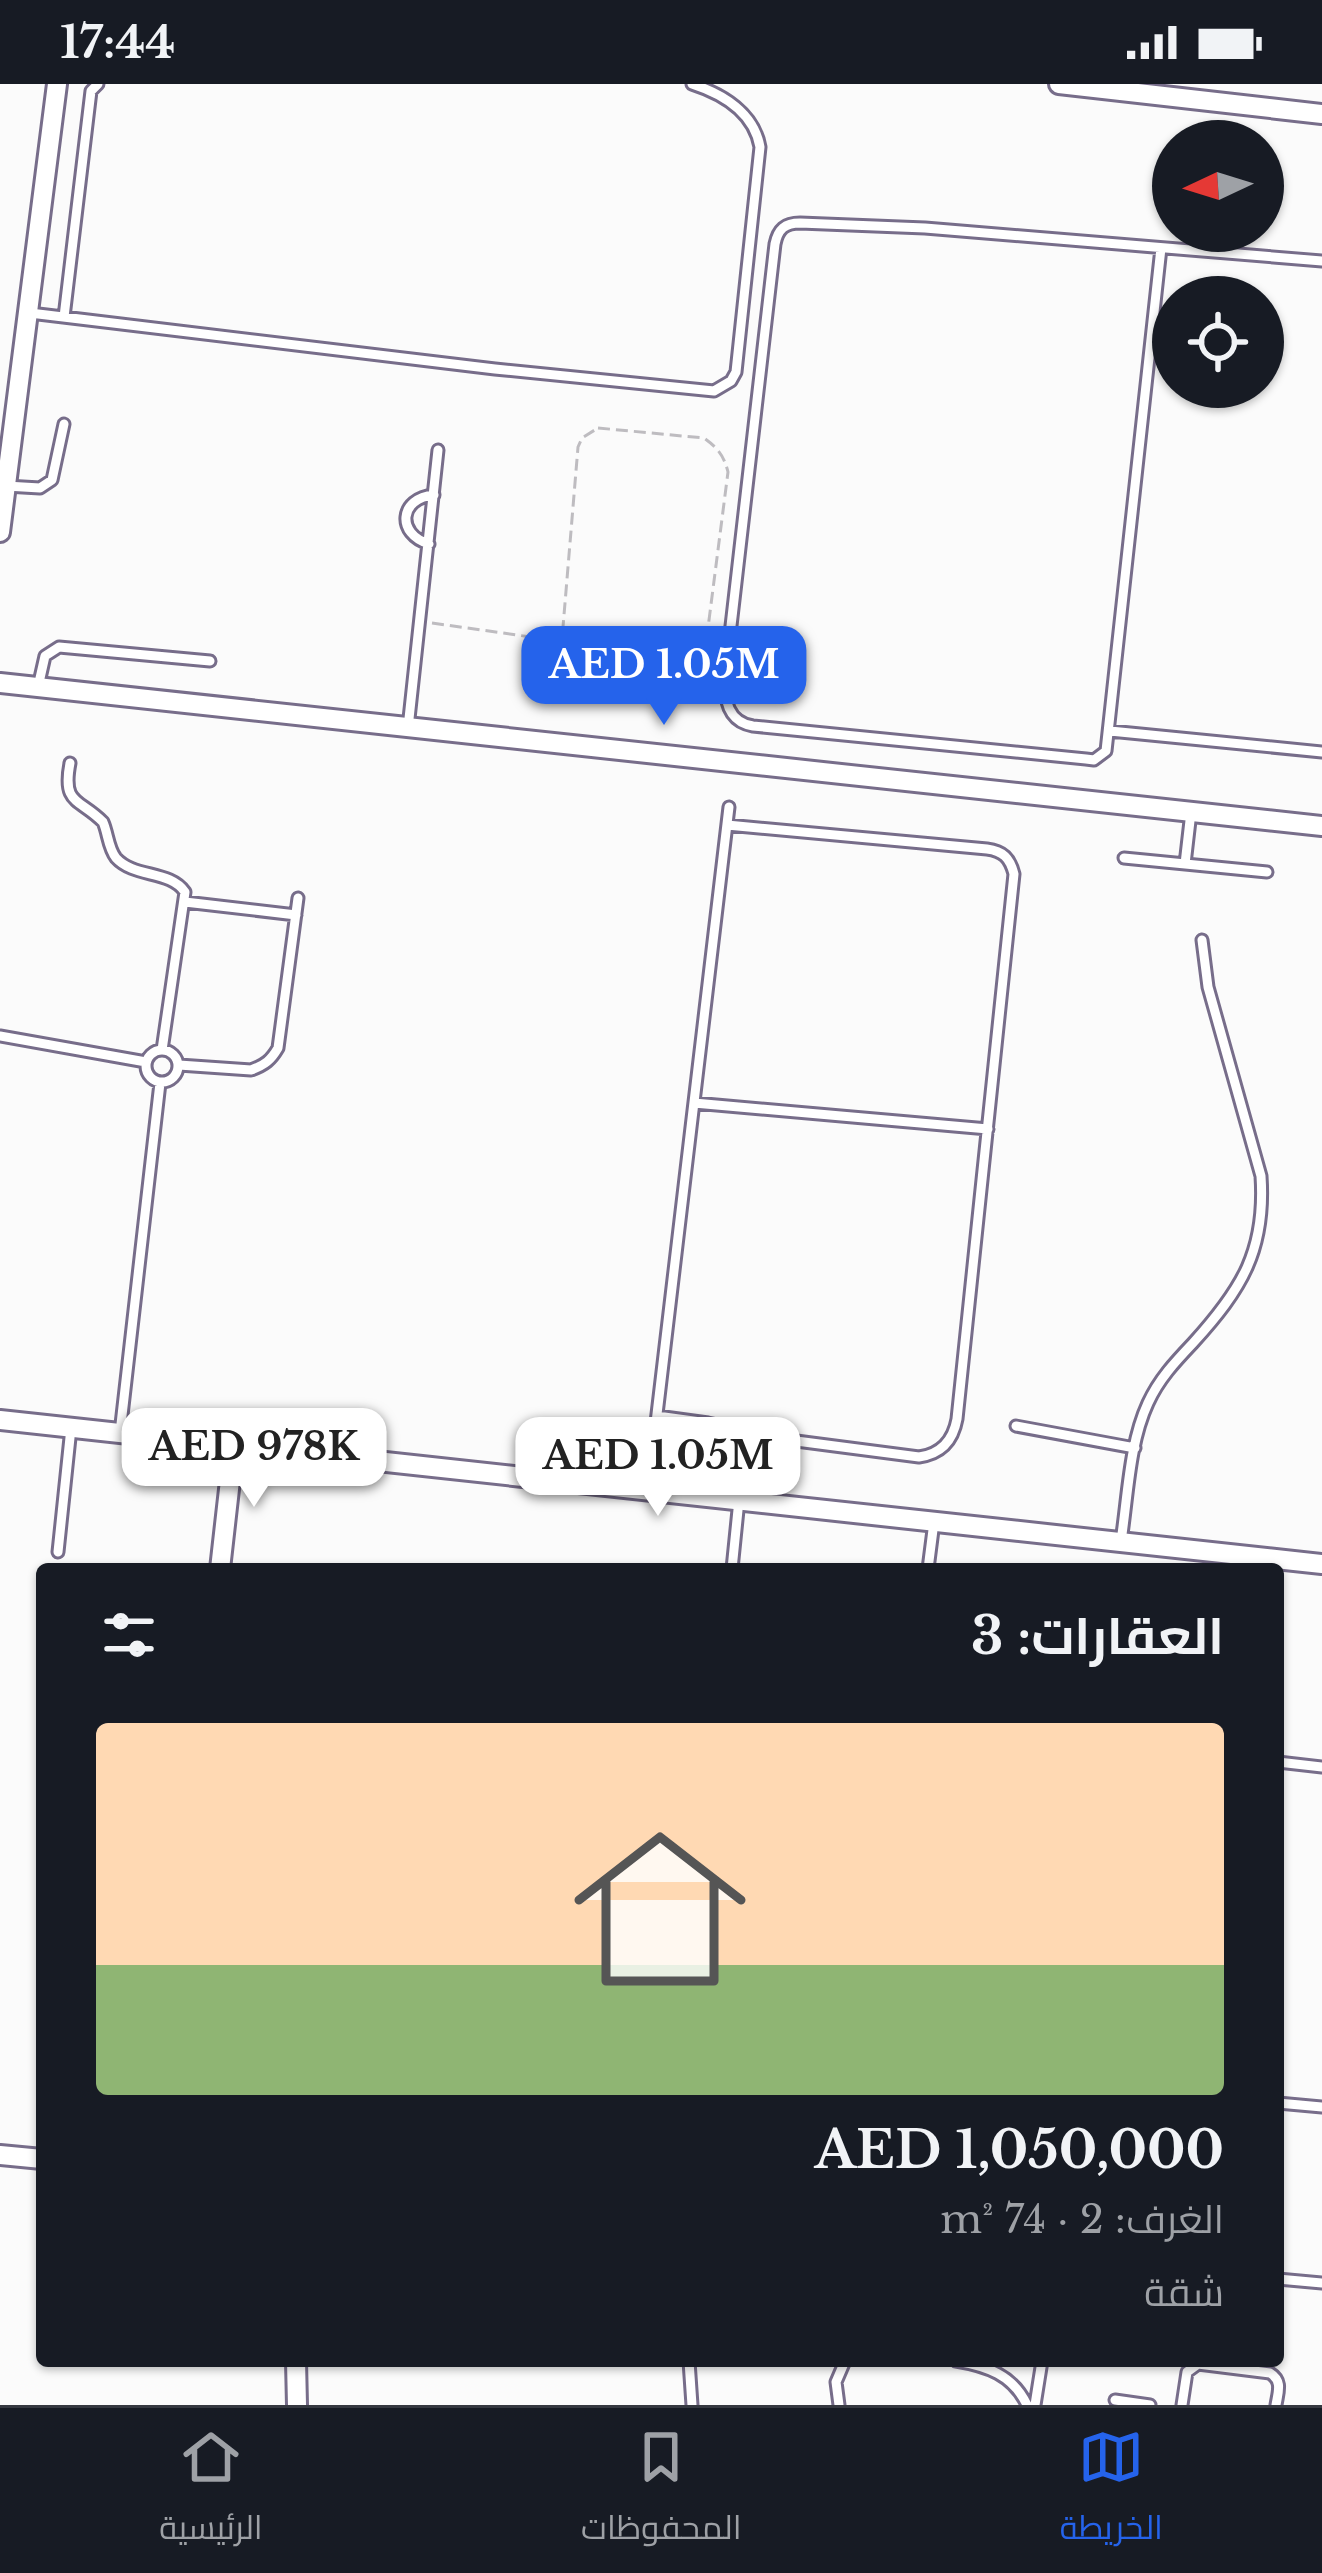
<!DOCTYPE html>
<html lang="ar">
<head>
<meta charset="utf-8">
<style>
	:root { --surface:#171b24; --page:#242831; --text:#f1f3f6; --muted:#9ea1a6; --line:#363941; --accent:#2563eb }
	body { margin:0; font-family:"Libre Baskerville",Cairo,serif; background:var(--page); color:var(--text); direction:rtl; height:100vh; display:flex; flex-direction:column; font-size:45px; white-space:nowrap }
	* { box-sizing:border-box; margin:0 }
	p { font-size:39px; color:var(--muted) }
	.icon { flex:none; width:66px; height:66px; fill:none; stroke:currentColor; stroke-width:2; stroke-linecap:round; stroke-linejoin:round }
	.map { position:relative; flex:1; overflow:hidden; direction:ltr }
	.details { position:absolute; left:36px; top:1479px; width:1248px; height:804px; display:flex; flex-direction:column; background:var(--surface); border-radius:12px; box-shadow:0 3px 9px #0004; direction:rtl }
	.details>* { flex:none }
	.needle { width:78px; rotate:266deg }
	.buttons { position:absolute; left:1152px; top:36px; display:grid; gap:24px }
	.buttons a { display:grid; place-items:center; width:132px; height:132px; border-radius:50%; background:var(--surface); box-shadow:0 3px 9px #0004; font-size:60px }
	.price { position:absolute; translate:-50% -102px; padding:0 27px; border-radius:24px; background:#fff; color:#222; font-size:39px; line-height:78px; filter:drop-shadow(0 3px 6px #0008) }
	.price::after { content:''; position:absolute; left:50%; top:72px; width:36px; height:27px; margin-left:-18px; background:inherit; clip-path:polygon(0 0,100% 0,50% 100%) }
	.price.selected { background:var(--accent); color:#fff }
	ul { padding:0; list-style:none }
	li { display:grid; align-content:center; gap:24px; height:636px; padding:0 60px }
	li span { display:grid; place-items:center; height:372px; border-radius:12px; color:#555 }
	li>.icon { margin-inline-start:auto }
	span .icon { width:216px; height:216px; fill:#fffc; stroke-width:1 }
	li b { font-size:51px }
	h2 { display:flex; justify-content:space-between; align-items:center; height:144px; padding:0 60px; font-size:51px }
	.status { display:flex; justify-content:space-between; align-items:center; height:84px; padding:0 60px; background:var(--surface); direction:ltr }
	.status svg { height:33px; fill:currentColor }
	.tab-bar { display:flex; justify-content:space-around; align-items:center; height:168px; border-top:3px solid var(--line); background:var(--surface); font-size:33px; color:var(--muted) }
	.tab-bar a { display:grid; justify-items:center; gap:6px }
	.tab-bar .selected { color:var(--accent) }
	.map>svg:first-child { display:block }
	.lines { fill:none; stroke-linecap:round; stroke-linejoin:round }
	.lane-casing { stroke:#776d8a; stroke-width:15 }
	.street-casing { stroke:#776d8a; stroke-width:24 }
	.path { stroke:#bebcc0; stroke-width:3; stroke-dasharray:12 6; stroke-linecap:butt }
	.lane { stroke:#fff; stroke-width:9 }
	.street { stroke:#fff; stroke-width:18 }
</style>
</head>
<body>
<div class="status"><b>17:44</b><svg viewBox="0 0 49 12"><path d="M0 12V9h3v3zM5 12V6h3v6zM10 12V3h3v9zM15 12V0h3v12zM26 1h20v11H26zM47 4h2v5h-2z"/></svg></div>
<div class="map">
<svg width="1322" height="2321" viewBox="0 0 1322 2321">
	<rect width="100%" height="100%" fill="#fbfbfb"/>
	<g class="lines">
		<defs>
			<path id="lane" d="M1161 164 1106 667 1094 676 1086 675 753 642C728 638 724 616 725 594L775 160C778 145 785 139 800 139L925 144 1322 177
				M30 229 495 285 714 307 731 297 736 288 760 63C754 29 723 10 692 0
				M64 233 91 7 98 0
				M6 402 40 404 52 396 64 340
				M429 460C396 450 399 414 434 411
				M38 603 45 572 59 563 210 577
				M408 644 438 366
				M1110 647 1322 668
				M70 679C62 721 79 714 103 738 108 749 108 764 116 774 134 794 170 786 185 808L162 966
				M1124 774 1267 788
				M1185 780 1191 728
				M185 818 296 831
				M0 952 146 978
				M146 982a16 16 0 1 1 32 0a16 16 0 1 1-32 0Z
				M179 981 251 986C265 981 271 976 278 964L298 814
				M694 1019 988 1045
				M657 1332 708 1339 781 1355 919 1373C941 1370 953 1357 957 1335L1014 790C1010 774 1003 767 987 765L727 741
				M1016 1342 1135 1364
				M120 1349 160 999
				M648 1406 729 723
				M1121 1457C1128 1412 1129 1360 1148 1319 1159 1295 1175 1278 1193 1259 1242 1205 1266 1166 1261 1092L1208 903 1202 856
				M58 1468 71 1344
				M732 1485 739 1416
				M928 1485 934 1438
				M1278 1678 1322 1683
				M1278 2019 1322 2023
				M1278 2195 1322 2199
				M689 2277 692 2321
				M956 2277C987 2282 1013 2291 1027 2321
				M1115 2316 1150 2321
				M839 2321 836 2298 845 2277
				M1035 2321 1042 2277
				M1182 2321 1187 2288 1198 2280 1270 2289C1283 2297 1278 2308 1276 2321"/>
			<path id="street" d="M1059 0 1322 30
				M0 448 57 0
				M0 599 1322 742
				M0 1336 1322 1480
				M220 1485 234 1361
				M0 2071 42 2075
				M296 2277 297 2321"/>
		</defs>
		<use href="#lane" class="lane-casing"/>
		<use href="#street" class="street-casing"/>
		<path class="path" d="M598 344 704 354C718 364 724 372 728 388L704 575C701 589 694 595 680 599L581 588 572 583 561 567 578 363 582 354Z
			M432 539 559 557"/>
		<use href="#lane" class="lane"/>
		<use href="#street" class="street"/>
	</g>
</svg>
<div class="buttons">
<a><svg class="needle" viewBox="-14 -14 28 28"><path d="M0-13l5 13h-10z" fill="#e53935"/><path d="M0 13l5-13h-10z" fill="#9ea1a6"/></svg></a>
<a><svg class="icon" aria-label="locate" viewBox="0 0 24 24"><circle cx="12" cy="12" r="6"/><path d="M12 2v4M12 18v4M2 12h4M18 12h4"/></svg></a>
</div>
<b class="price selected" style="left:664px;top:644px">AED 1.05M</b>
<b class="price" style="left:254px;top:1426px">AED 978K</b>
<b class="price" style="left:658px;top:1435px">AED 1.05M</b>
<section class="details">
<h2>العقارات: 3<svg class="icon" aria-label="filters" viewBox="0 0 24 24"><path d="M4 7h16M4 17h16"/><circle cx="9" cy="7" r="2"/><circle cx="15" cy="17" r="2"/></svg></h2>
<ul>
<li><span style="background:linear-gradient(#ffd9b3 65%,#8fb573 0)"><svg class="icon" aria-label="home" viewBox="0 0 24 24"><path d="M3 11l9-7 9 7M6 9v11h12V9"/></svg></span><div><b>AED 1,050,000</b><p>الغرف: 2 · 74 m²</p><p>شقة</p></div></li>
</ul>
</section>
</div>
<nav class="tab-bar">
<a class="selected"><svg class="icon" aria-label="map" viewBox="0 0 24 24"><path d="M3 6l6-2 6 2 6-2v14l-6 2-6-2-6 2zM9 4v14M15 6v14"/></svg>الخريطة</a>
<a><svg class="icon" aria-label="saved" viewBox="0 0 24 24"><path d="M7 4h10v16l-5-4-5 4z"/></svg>المحفوظات</a>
<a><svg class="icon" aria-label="home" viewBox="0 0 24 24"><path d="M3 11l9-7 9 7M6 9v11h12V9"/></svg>الرئيسية</a>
</nav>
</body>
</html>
